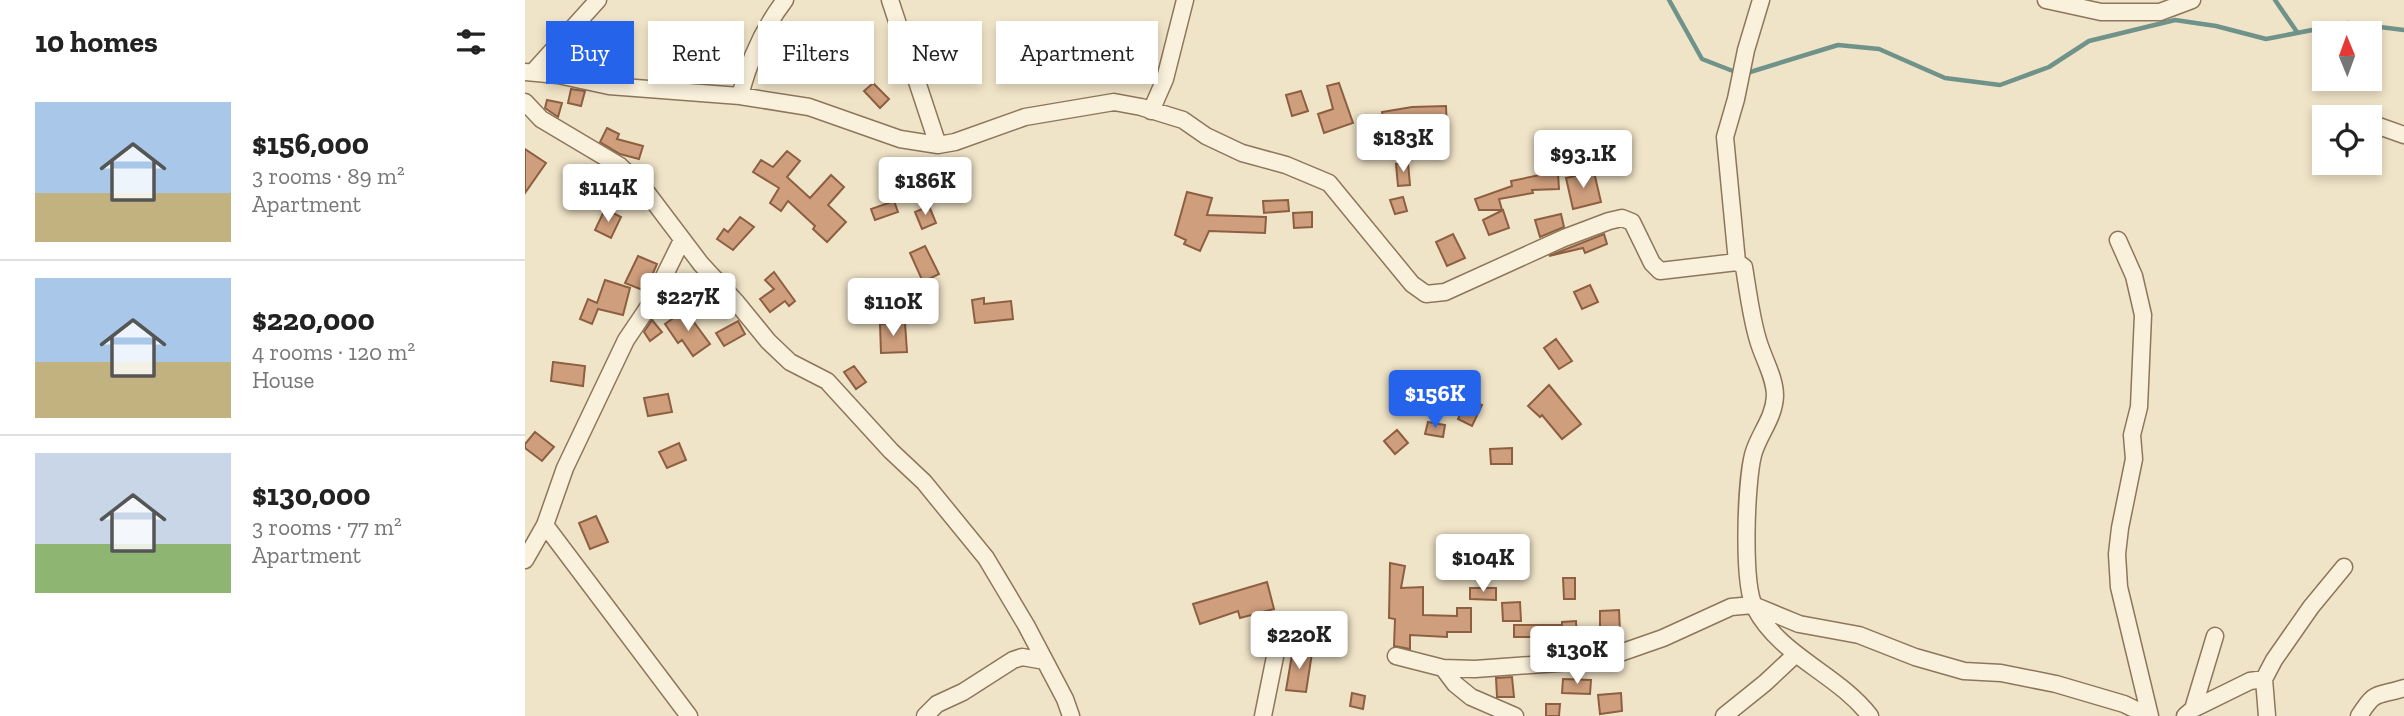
<!DOCTYPE html>
<html lang="en">
<head>
<meta charset="utf-8">
<style>
	:root { --surface:#fff; --page:#f6f6f6; --text:#222; --muted:#767676; --line:#e0e0e0; --accent:#2563eb }
	body { margin:0; font-family:"Zilla Slab",serif; background:var(--page); color:var(--text); height:100vh; display:flex; flex-direction:column; font-size:26px; white-space:nowrap }
	* { box-sizing:border-box; margin:0 }
	p { font-size:23px; color:var(--muted) }
	.icon { flex:none; width:38px; height:38px; fill:none; stroke:currentColor; stroke-width:2; stroke-linecap:round; stroke-linejoin:round }
	.map { position:relative; flex:1; overflow:hidden }
	.panel { display:flex; flex-direction:column; background:var(--surface); width:525px }
	.panel>* { flex:none }
	.top-card { position:absolute; left:21px; top:21px; width:665px; height:63px; display:flex; gap:14px }
	.needle { width:46px; rotate:359deg }
	.tools { position:absolute; left:1787px; top:21px; display:grid; gap:14px }
	.tools a { display:grid; place-items:center; width:70px; height:70px; border-radius:0px; background:var(--surface); box-shadow:0 4px 10px #0003; font-size:35px }
	.price { position:absolute; translate:-50% -60px; padding:0 16px; border-radius:7px; background:#fff; color:#222; font-size:23px; line-height:46px; filter:drop-shadow(0 2px 4px #0008) }
	.price::after { content:''; position:absolute; left:50%; top:42px; width:21px; height:16px; margin-left:-10px; background:inherit; clip-path:polygon(0 0,100% 0,50% 100%) }
	.price.current { background:var(--accent); color:#fff }
	ul { padding:0; list-style:none }
	li { display:flex; align-items:center; gap:21px; height:175px; padding:0 35px }
	li+li { border-top:2px solid var(--line) }
	li span { display:grid; place-items:center; flex:none; width:196px; height:140px; border-radius:0px; color:#555 }
	li>.icon { margin-inline-start:auto }
	span .icon { width:84px; height:84px; fill:#fffc; stroke-width:1 }
	li b { font-size:30px }
	h2 { display:flex; justify-content:space-between; align-items:center; height:84px; padding:0 35px; font-size:30px }
	.pill { padding:0 24px; border-radius:0px; background:var(--surface); box-shadow:0 4px 10px #0003; font-size:24px; line-height:63px }
	.pill.current { background:var(--accent); color:#fff }
	main { display:flex; flex:1; min-height:0 }
	.map>svg:first-child { display:block }
	.lines { fill:none; stroke-linecap:round; stroke-linejoin:round }
	.stream { stroke:#6f938a; stroke-width:4.5 }
	.building { fill:#cf9f7d; stroke:#8d5f41; stroke-width:2 }
	.minor-casing { stroke:#8d765c; stroke-width:19 }
	.minor { stroke:#faf1dc; stroke-width:16 }
</style>
</head>
<body>
<main>
<section class="panel">
<h2>10 homes<svg class="icon" aria-label="filters" viewBox="0 0 24 24"><path d="M4 7h16M4 17h16"/><circle cx="9" cy="7" r="2"/><circle cx="15" cy="17" r="2"/></svg></h2>
<ul>
<li><span style="background:linear-gradient(#a9c7e8 65%,#c2b280 0)"><svg class="icon" aria-label="home" viewBox="0 0 24 24"><path d="M3 11l9-7 9 7M6 9v11h12V9"/></svg></span><div><b>$156,000</b><p>3 rooms · 89 m²</p><p>Apartment</p></div></li>
<li><span style="background:linear-gradient(#a9c7e8 60%,#c2b280 0)"><svg class="icon" aria-label="home" viewBox="0 0 24 24"><path d="M3 11l9-7 9 7M6 9v11h12V9"/></svg></span><div><b>$220,000</b><p>4 rooms · 120 m²</p><p>House</p></div></li>
<li><span style="background:linear-gradient(#c9d6e8 65%,#8fb573 0)"><svg class="icon" aria-label="home" viewBox="0 0 24 24"><path d="M3 11l9-7 9 7M6 9v11h12V9"/></svg></span><div><b>$130,000</b><p>3 rooms · 77 m²</p><p>Apartment</p></div></li>
</ul>
</section>
<div class="map">
<svg width="1879" height="716" viewBox="0 0 1879 716">
	<rect width="100%" height="100%" fill="#f0e4c8"/>
	<g class="lines">
		<path class="stream" d="M1144 0 1177 59 1213 73
			M1750 0 1772 32
			M1222 73 1313 45 1354 49 1420 78 1475 85 1524 67 1564 41 1650 20 1691 26 1741 39 1823 23 1879 30"/>
	</g>
	<path class="building" d="M348 83 364 99 355 108 339 91Z
		M814 83 828 123 799 133 793 114 808 109 802 86Z
		M46 89 60 91 56 106 43 103Z
		M776 91 783 111 767 116 761 95Z
		M22 100 37 103 33 117 20 108Z
		M921 106 922 130 901 131V121L860 127 857 112 887 107Z
		M82 128 94 134 92 139 118 146 114 159 95 154 75 142Z
		M0 149 21 163 0 193Z
		M262 151 275 161 262 177 285 198 306 175 319 187 303 205 321 222 302 242 288 229 290 226 263 201 256 211 245 203 254 188 228 172 236 160 248 167Z
		M1032 158 1034 189 1007 190 1008 193 974 199 977 210H954L950 199 987 186 986 181 1015 175 1014 159Z
		M883 163 885 185 873 186 871 164Z
		M1069 172 1076 202 1048 209 1041 178Z
		M374 177 381 191 369 196 362 183Z
		M662 192 687 198 682 215 741 217 740 233 684 231 675 251 659 244 661 240 650 235Z
		M878 197 882 211 870 214 865 200Z
		M763 200 764 211 739 213 738 201Z
		M369 201 373 212 350 220 346 209Z
		M404 206 411 223 397 229 390 212Z
		M80 209 96 217 86 238 70 230Z
		M978 210 984 228 964 235 958 220Z
		M787 212V227L769 228 768 213Z
		M1036 214 1039 227 1015 237 1010 220Z
		M215 217 229 227 208 250 192 239 199 229 203 232Z
		M928 234 940 258 922 266 911 242Z
		M1079 234 1082 244 1060 253 1058 248 1024 256Z
		M400 246 414 274 398 282 385 253Z
		M113 256 132 264 120 291 100 283Z
		M249 272 270 301 264 306 260 301 245 312 235 299 249 289 240 280Z
		M80 280 105 288 98 315 73 309 67 324 55 319 63 299 72 303Z
		M1065 285 1073 302 1057 309 1049 292Z
		M459 298V304L486 301 488 319 450 323 447 300Z
		M160 310 185 344 168 356 157 340 153 343 140 324Z
		M127 320 137 332 125 341 119 332Z
		M213 321 220 334 199 346 191 333Z
		M380 323 382 352 356 353 355 324Z
		M1031 339 1047 361 1034 369 1019 348Z
		M28 362 60 366 58 386 26 381Z
		M329 366 341 382 331 389 319 372Z
		M1024 385 1056 424 1037 439 1017 415 1015 417 1003 406Z
		M143 394 147 412 123 416 119 398Z
		M942 399 957 405 947 426 933 419Z
		M903 422 920 425 918 437 900 434Z
		M872 430 883 443 870 454 859 441Z
		M10 432 29 447 17 461 0 448V444Z
		M154 443 161 460 142 468 134 452Z
		M987 448V464H966L965 449Z
		M71 516 83 542 65 549 54 523Z
		M984 545V560L963 561 965 546Z
		M865 563 880 566 876 588 898 587V615L932 616V608H946V632H922V637L885 635V649L869 646 870 619 864 618Z
		M1038 578H1050V599H1039Z
		M742 582 749 609 715 618 713 611 675 624 668 604Z
		M945 588H971V600L945 599Z
		M995 602 996 621H978L977 603Z
		M1094 610 1095 632 1075 633V611Z
		M1051 621 1052 642 1038 643 1037 637H989V625H1037V622Z
		M768 649 787 653 781 692 761 690Z
		M987 677 989 697H972L971 678Z
		M1038 679 1066 680 1065 694 1037 693Z
		M827 693 840 696 838 709 825 706Z
		M1096 693 1097 711 1075 714 1073 695Z
		M1021 704H1035L1034 716H1021Z"/>
	<g class="lines">
		<defs>
			<path id="minor" d="M365 0 413 145
				M1521 0 1576 12H1635L1667 0
				M0 72 33 75 84 86 215 96 284 107 375 139 413 145 430 142 500 117 589 102 616 107 658 120 681 136 717 153 761 165 804 183 887 284 901 294 920 292 1039 238 1084 221 1097 218 1107 222 1127 263 1135 271 1212 262 1219 267C1223 291 1226 317 1233 340 1238 358 1250 377 1250 396 1249 419 1233 435 1228 455 1221 483 1217 584 1230 608 1255 656 1313 674 1345 716
				M8 72 73 0
				M215 96C224 60 237 30 260 0
				M0 102 16 119 95 166 120 190 176 264 212 303 243 341 265 362 302 381 366 451 399 482 461 558 501 625 540 699 546 716
				M626 111 640 79 660 0
				M1848 124 1879 135
				M1593 240 1609 276 1618 315 1614 407 1607 435 1609 459 1595 528 1592 554 1594 587 1625 716
				M1212 262 1200 137 1211 99 1221 50 1236 0
				M20 525 164 716
				M0 560 20 525 40 468 101 340 126 303 157 240
				M871 656 918 668 950 669 1061 661 1095 653 1138 638 1206 607 1228 605 1274 624 1334 635 1390 657 1439 671 1476 673 1531 684 1599 704 1624 716
				M918 668 930 684 946 697 990 716
				M1668 709 1725 681 1739 679
				M400 716 412 704 438 692 488 660 497 657 520 661
				M738 716 757 622
				M1199 716 1240 683 1271 654
				M1660 716 1668 709 1690 636
				M1742 716 1739 679 1749 660 1786 607 1819 567
				M1834 716C1851 689 1851 697 1879 688"/>
		</defs>
		<use href="#minor" class="minor-casing"/>
		<use href="#minor" class="minor"/>
	</g>
</svg>
<div class="tools">
<a><svg class="needle" viewBox="-14 -14 28 28"><path d="M0-13l5 13h-10z" fill="#e53935"/><path d="M0 13l5-13h-10z" fill="#767676"/></svg></a>
<a><svg class="icon" aria-label="locate" viewBox="0 0 24 24"><circle cx="12" cy="12" r="6"/><path d="M12 2v4M12 18v4M2 12h4M18 12h4"/></svg></a>
</div>
<b class="price" style="left:878px;top:174px">$183K</b>
<b class="price" style="left:1058px;top:190px">$93.1K</b>
<b class="price" style="left:400px;top:217px">$186K</b>
<b class="price" style="left:83px;top:224px">$114K</b>
<b class="price" style="left:163px;top:333px">$227K</b>
<b class="price" style="left:368px;top:338px">$110K</b>
<b class="price current" style="left:910px;top:430px">$156K</b>
<b class="price" style="left:958px;top:594px">$104K</b>
<b class="price" style="left:774px;top:671px">$220K</b>
<b class="price" style="left:1052px;top:686px">$130K</b>
<div class="top-card">
<a class="pill current">Buy</a>
<a class="pill">Rent</a>
<a class="pill">Filters</a>
<a class="pill">New</a>
<a class="pill">Apartment</a>
</div>
</div>
</main>
</body>
</html>
